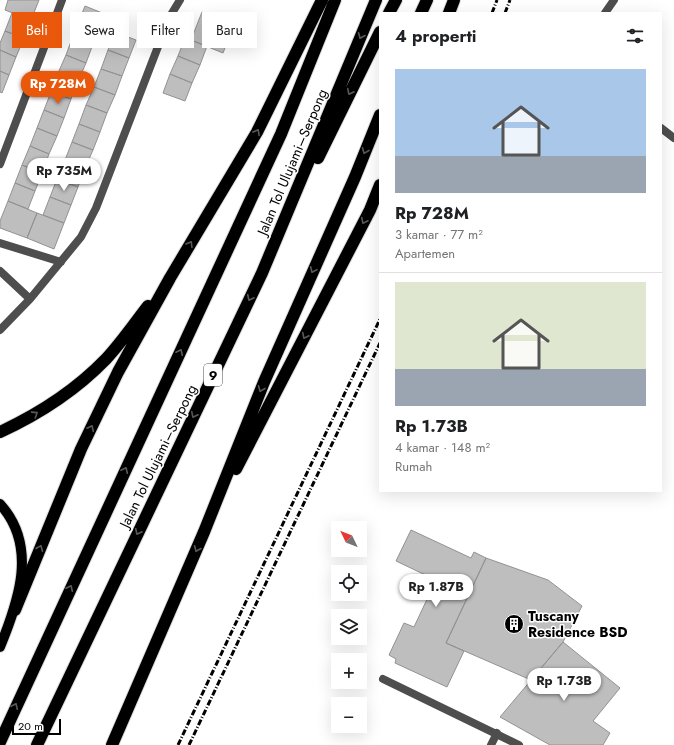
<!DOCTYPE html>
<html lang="id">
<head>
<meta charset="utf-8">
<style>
	:root { --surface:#fff; --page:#f2f2f2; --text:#202124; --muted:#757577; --line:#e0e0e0; --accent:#ea580c }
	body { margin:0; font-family:Jost,sans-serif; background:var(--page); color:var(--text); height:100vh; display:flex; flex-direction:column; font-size:15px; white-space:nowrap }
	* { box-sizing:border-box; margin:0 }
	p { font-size:13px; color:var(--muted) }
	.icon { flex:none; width:22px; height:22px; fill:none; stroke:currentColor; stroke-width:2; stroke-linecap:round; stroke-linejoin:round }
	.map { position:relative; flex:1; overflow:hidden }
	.details { position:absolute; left:379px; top:12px; width:283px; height:480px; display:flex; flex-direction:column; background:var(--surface); border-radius:0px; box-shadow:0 4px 16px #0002 }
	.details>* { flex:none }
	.hud { position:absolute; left:12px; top:12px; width:307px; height:36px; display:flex; gap:8px }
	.needle { width:26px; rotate:313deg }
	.controls { position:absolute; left:331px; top:521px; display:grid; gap:8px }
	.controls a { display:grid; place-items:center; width:36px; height:36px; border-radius:0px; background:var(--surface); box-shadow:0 4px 16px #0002; font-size:20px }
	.scale { position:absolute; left:12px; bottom:10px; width:49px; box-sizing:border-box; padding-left:4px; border:2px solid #000; border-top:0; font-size:11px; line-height:14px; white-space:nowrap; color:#000; -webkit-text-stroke:3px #fff; paint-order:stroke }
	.price { position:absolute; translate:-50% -34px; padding:0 9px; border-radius:14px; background:#fff; color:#222; font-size:13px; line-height:26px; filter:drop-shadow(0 1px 2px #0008) }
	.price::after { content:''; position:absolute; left:50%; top:24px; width:12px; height:9px; margin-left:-6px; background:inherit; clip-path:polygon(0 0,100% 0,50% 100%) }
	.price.selected { background:var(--accent); color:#fff }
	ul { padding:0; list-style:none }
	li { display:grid; align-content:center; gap:8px; height:212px; padding:0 16px }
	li+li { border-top:1px solid var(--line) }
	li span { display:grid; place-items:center; height:124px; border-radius:0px; color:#555 }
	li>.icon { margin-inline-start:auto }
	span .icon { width:72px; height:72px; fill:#fffc; stroke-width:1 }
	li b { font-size:17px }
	h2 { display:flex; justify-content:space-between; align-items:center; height:48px; padding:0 16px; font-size:17px }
	.tag { padding:0 14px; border-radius:0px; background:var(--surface); box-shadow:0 4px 16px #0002; font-size:14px; line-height:36px }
	.tag.selected { background:var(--accent); color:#fff }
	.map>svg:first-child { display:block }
	.building { fill:#bebebe; stroke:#929292 }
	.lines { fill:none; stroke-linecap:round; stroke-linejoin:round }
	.primary-casing { stroke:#dbdbdb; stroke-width:12 }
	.highway-casing { stroke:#dbdbdb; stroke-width:14 }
	.lane { stroke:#4e4e4e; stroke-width:8 }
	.street { stroke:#4e4e4e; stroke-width:8 }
	.primary { stroke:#000; stroke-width:10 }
	.highway { stroke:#000; stroke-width:12 }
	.rail { stroke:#000; stroke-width:3; stroke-dasharray:6 2 1 2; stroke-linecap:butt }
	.oneway { stroke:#595959 }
	.labels { text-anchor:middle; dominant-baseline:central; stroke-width:3; stroke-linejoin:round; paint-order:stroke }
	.shield { fill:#fff; stroke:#4c4c4c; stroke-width:1 }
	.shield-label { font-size:13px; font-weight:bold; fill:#000 }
	.street-label { font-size:14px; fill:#000; stroke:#fff }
	.poi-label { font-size:14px; font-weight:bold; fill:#000; stroke:#fff; text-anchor:start }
</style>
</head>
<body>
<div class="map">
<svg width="674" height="745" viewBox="0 0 674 745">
	<rect width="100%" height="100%" fill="#fff"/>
	<path class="building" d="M8 0H39L31 20 5 10Z
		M85 6 112 17 100 47 73 36Z
		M202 12 234 25 223 53 191 40Z
		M12 13 31 20 24 38 5 31Z
		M5 31 24 38 16 57 0 50V43Z
		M115 32 136 40 129 58 108 50Z
		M73 36 93 44 86 63 66 55Z
		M185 38 207 46 200 65 178 56Z
		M0 50 16 57 9 75 0 71Z
		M108 50 129 58 122 76 101 69Z
		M66 55 86 63 78 81 58 73Z
		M178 56 200 65 192 83 170 74Z
		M101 69 122 76 115 95 94 87Z
		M0 71 9 75 2 93 0 92Z
		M58 73 78 81 71 99 51 92Z
		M170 74 192 83 185 101 163 93Z
		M94 87 115 95 107 113 86 105Z
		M51 92 71 99 64 118 44 110Z
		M86 105 107 113 100 132 79 124Z
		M44 110 64 118 57 136 37 128Z
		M79 124 100 132 93 150 72 142Z
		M37 128 57 136 49 154 30 146Z
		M72 142 93 150 85 168 65 160Z
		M30 146 49 154 42 173 22 165Z
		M65 160 85 168 78 187 57 179Z
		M22 165 42 173 35 191 15 183Z
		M57 179 78 187 71 205 50 197Z
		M15 183 35 191 28 209 8 201Z
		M50 197 71 205 64 223 43 215Z
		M8 201 37 213 27 238 0 228V221Z
		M37 213 64 223 54 249 27 238Z
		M411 530 471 558 474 552 486 558 446 643 464 651 447 687 395 663 396 659 389 655 404 623 414 627 436 580 396 561Z
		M486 558 548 580 582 606 563 642 531 680 446 643Z
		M563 642 620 688 593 721 610 733 603 745H550L500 717Z"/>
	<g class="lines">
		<defs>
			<path id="primary" d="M0 504C38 546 19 600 0 647"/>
			<path id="highway" d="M389 13 396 0
				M421 13 427 0
				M449 13 454 0
				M318 158 380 32
				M0 432C39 414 76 390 106 359 121 343 134 324 148 306
				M236 469 370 210 380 185
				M15 610 81 449 118 372 170 278 257 132 322 0
				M0 742 281 134 335 0
				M37 745 262 273 376 0
				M112 745 204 532 264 382 355 177 380 115"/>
		</defs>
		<use href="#primary" class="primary-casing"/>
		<use href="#highway" class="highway-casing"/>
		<path class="lane" d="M383 679 519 745
			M491 745 497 733"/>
		<path class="street" d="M605 13 614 0
			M661 128 674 138
			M0 164 62 0
			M0 243 61 262
			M0 271 30 299
			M0 330 30 299 81 237 96 208 169 18 180 0"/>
		<use href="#primary" class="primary"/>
		<use href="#highway" class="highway"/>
		<path class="rail" d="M492 13 497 0
			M505 13 510 0
			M178 745 380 319
			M189 745 380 343"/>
	</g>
	<defs><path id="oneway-chevron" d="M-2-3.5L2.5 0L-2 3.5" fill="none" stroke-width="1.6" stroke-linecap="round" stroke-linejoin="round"/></defs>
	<g class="oneway">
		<use href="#oneway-chevron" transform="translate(361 36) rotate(113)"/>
		<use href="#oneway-chevron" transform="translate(350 92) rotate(116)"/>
		<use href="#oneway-chevron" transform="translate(257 132) rotate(-61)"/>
		<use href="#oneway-chevron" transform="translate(365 151) rotate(112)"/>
		<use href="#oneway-chevron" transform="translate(364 221) rotate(117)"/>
		<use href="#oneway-chevron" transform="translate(190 244) rotate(-59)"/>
		<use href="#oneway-chevron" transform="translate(313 270) rotate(114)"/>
		<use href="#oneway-chevron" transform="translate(250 298) rotate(116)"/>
		<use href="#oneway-chevron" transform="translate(305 336) rotate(117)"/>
		<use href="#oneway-chevron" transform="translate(180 352) rotate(-65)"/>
		<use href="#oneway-chevron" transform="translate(261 389) rotate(112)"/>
		<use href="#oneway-chevron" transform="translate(35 414) rotate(-33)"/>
		<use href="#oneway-chevron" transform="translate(194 415) rotate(116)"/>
		<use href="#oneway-chevron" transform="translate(91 428) rotate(-64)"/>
		<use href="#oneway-chevron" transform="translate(125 470) rotate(-65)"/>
		<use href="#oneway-chevron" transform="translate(138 532) rotate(116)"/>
		<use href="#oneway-chevron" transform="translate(40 548) rotate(-68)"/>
		<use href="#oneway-chevron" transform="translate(197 549) rotate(113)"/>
		<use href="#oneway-chevron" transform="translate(70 588) rotate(-65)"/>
		<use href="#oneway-chevron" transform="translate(15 706) rotate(-65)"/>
	</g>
	<defs>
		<symbol id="building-disc" viewBox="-11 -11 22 22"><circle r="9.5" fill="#000" stroke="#fff"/><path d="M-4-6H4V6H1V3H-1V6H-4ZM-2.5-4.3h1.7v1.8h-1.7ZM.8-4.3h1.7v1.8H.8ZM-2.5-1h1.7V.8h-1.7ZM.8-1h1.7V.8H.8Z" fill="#fff"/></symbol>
	</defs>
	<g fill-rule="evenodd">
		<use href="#building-disc" x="503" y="613" width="22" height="22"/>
	</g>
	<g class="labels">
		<rect class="shield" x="204" y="364" width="18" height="22" rx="3"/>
		<g class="shield-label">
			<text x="213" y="375">9</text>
		</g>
		<g class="street-label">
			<text transform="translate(292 162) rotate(-67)">Jalan Tol Ulujami–Serpong</text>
			<text transform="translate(158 456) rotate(-64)">Jalan Tol Ulujami–Serpong</text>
		</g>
		<g class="poi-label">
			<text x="528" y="616">Tuscany<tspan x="528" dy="16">Residence BSD</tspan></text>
		</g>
	</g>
</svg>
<div class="controls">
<a><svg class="needle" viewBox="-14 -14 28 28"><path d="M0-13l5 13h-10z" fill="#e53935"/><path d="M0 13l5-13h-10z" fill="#757577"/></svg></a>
<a><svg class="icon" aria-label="locate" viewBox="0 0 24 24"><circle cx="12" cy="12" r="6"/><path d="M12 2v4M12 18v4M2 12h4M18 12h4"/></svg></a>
<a><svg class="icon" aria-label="layers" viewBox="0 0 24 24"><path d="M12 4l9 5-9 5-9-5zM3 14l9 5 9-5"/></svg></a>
<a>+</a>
<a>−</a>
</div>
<div class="scale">20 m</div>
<b class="price selected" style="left:58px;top:105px">Rp 728M</b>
<b class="price" style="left:64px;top:192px">Rp 735M</b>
<b class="price" style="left:436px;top:608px">Rp 1.87B</b>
<b class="price" style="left:564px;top:702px">Rp 1.73B</b>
<div class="hud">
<a class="tag selected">Beli</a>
<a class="tag">Sewa</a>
<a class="tag">Filter</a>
<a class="tag">Baru</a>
</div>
<section class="details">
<h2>4 properti<svg class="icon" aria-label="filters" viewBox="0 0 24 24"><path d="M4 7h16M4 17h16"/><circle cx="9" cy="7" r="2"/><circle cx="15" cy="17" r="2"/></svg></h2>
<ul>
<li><span style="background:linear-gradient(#a9c7e8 70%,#9aa5b1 0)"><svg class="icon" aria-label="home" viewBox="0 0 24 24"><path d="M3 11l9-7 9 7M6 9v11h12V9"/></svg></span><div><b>Rp 728M</b><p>3 kamar · 77 m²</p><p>Apartemen</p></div></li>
<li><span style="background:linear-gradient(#dfe7d0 70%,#9aa5b1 0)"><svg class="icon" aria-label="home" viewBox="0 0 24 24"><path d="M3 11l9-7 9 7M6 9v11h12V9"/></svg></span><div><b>Rp 1.73B</b><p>4 kamar · 148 m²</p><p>Rumah</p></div></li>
</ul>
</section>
</div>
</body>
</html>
